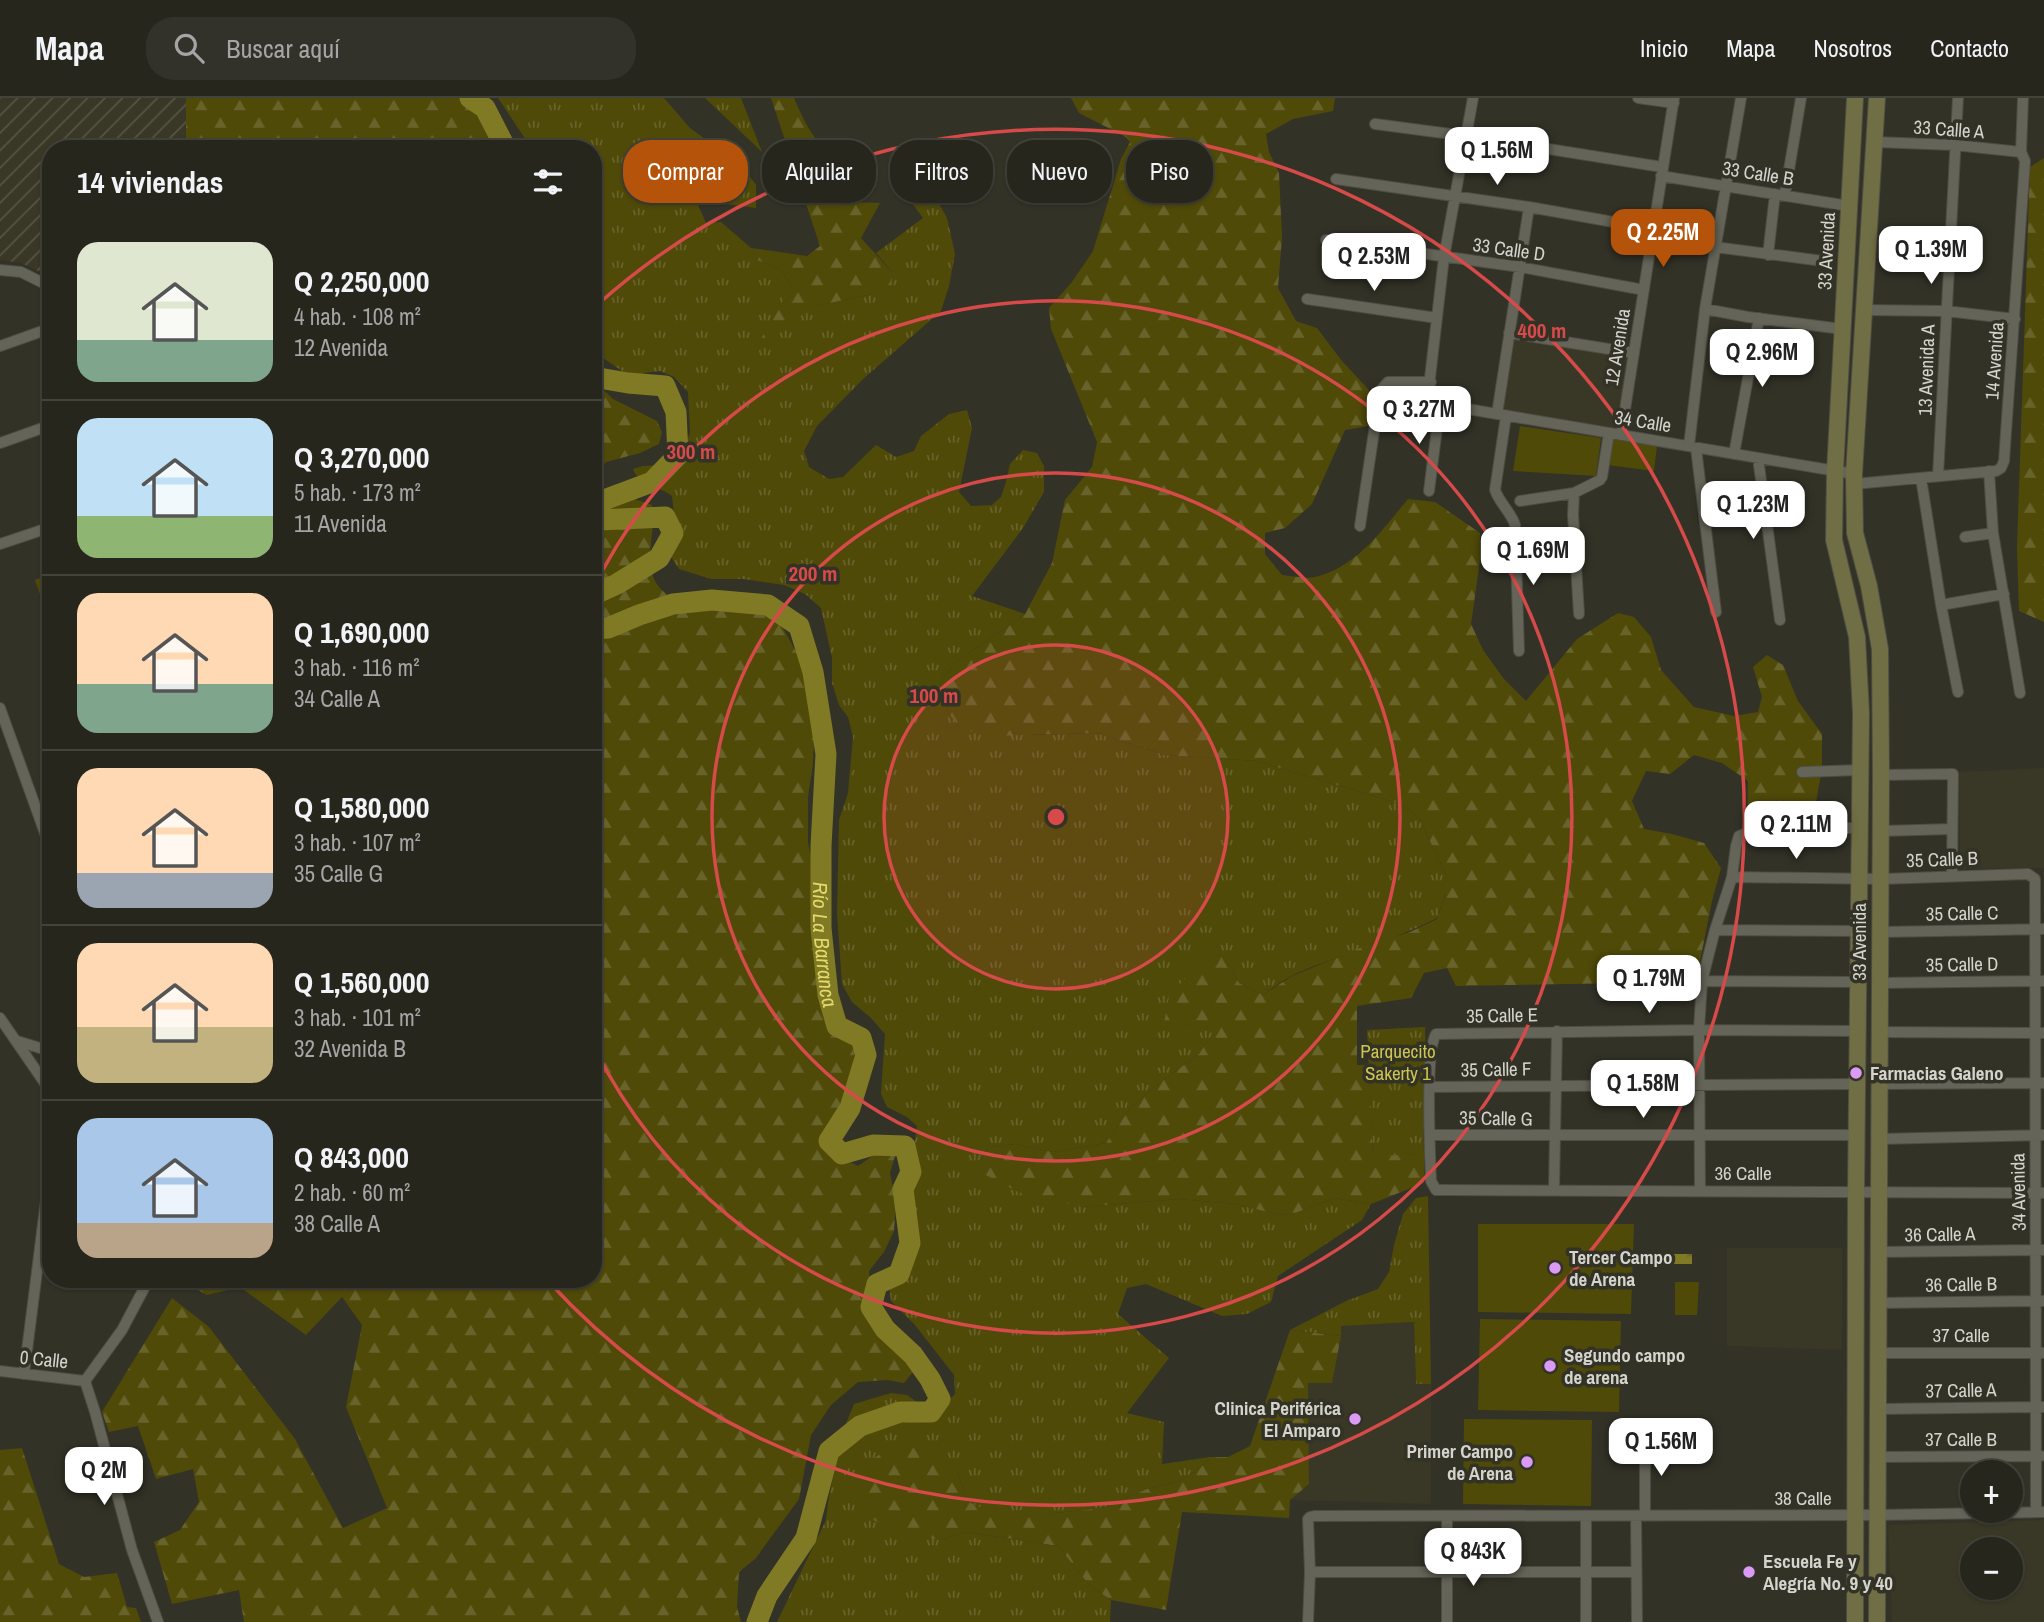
<!DOCTYPE html>
<html lang="es">
<head>
<meta charset="utf-8">
<style>
	:root { --surface:#26261d; --page:#32322a; --text:#f1f3f6; --muted:#a4a5a4; --line:#42433b; --accent:#b45309 }
	body { margin:0; font-family:"Archivo Narrow",sans-serif; background:var(--page); color:var(--text); height:100vh; display:flex; flex-direction:column; font-size:26px; white-space:nowrap }
	* { box-sizing:border-box; margin:0 }
	p { font-size:23px; color:var(--muted) }
	.icon { flex:none; width:38px; height:38px; fill:none; stroke:currentColor; stroke-width:2; stroke-linecap:round; stroke-linejoin:round }
	.map { position:relative; flex:1; overflow:hidden }
	.details { position:absolute; left:42px; top:42px; width:560px; height:1148px; display:flex; flex-direction:column; background:var(--surface); border-radius:28px; box-shadow:0 2px 5px #0004,0 0 0 2px var(--line) }
	.details>* { flex:none }
	.top-card { position:absolute; left:623px; top:42px; width:665px; height:63px; display:flex; gap:14px }
	.controls { position:absolute; left:1960px; top:1362px; display:grid; gap:14px }
	.controls a { display:grid; place-items:center; width:63px; height:63px; border-radius:50%; background:var(--surface); box-shadow:0 2px 5px #0004,0 0 0 2px var(--line); font-size:35px }
	.price { position:absolute; translate:-50% -60px; padding:0 16px; border-radius:14px; background:#fff; color:#222; font-size:23px; line-height:46px; filter:drop-shadow(0 2px 4px #0008) }
	.price::after { content:''; position:absolute; left:50%; top:42px; width:21px; height:16px; margin-left:-10px; background:inherit; clip-path:polygon(0 0,100% 0,50% 100%) }
	.price.current { background:var(--accent); color:#fff }
	ul { padding:0; list-style:none }
	li { display:flex; align-items:center; gap:21px; height:175px; padding:0 35px }
	li+li { border-top:2px solid var(--line) }
	li span { display:grid; place-items:center; flex:none; width:196px; height:140px; border-radius:21px; color:#555 }
	li>.icon { margin-inline-start:auto }
	span .icon { width:84px; height:84px; fill:#fffc; stroke-width:1 }
	li b { font-size:30px }
	h2 { display:flex; justify-content:space-between; align-items:center; height:84px; padding:0 35px; font-size:30px }
	.chip { padding:0 24px; border-radius:28px; background:var(--surface); box-shadow:0 2px 5px #0004,0 0 0 2px var(--line); font-size:24px; line-height:63px }
	.chip.current { background:var(--accent); color:#fff }
	header { display:flex; align-items:center; gap:42px; box-sizing:border-box; height:98px; padding:0 35px; background:var(--surface); border-bottom:2px solid var(--line) }
	header strong { font-size:33px }
	nav { display:flex; gap:38px; margin-inline-start:auto; font-size:24px }
	.search { width:490px; height:63px; background:var(--page); display:flex; align-items:center; gap:18px; box-sizing:border-box; padding:0 24px; border-radius:28px; color:var(--muted); font-size:26px }
	.map>svg:first-child { display:block }
	.built { fill:#393826; fill-rule:evenodd }
	.industrial { fill:url(#industrial-furrows) }
	.grass { fill:url(#grass-tufts) }
	.forest { fill:url(#forest-firs) }
	.pitch { fill:#4f4a08 }
	.water { fill:url(#water-ripples) }
	.lines { fill:none; stroke-linecap:round; stroke-linejoin:round }
	.river { stroke:#807a25; stroke-width:21 }
	.street-casing { stroke:#4e4d44; stroke-width:12 }
	.secondary-casing { stroke:#4e4d44; stroke-width:18 }
	.street { stroke:#656458; stroke-width:10 }
	.secondary { stroke:#706e44; stroke-width:16 }
	.ring { fill:none; stroke:#d64a49; stroke-width:3.5 }
	.poi-dot { fill:#da9af6; stroke:#323227; stroke-width:2.5 }
	.labels { text-anchor:middle; dominant-baseline:central; stroke-width:7; stroke-linejoin:round; paint-order:stroke }
	.street-label { font-size:19px; fill:#d4d4cd; stroke:#323227 }
	.park-label { font-size:19px; fill:#cdc553; stroke:#323227 }
	.poi-label { font-size:19px; font-weight:bold; fill:#d4d4cd; stroke:#323227; text-anchor:start }
	.water-label { font-size:21px; font-style:italic; fill:#e2da6a; stroke:#323227 }
	.centre { fill:#d64a49; stroke:#323227; stroke-width:3.5 }
	.ring-label { font-size:21px; text-anchor:middle; font-weight:bold; fill:#d64a49; stroke:#323227; stroke-width:7; stroke-linejoin:round; paint-order:stroke }
</style>
</head>
<body>
<header>
<strong>Mapa</strong>
<div class="search"><svg class="icon" aria-label="search" viewBox="0 0 24 24"><circle cx="10" cy="10" r="6"/><path d="M15 15l6 6"/></svg>Buscar aquí</div>
<nav><a>Inicio</a><a>Mapa</a><a>Nosotros</a><a>Contacto</a></nav>
</header>
<div class="map">
<svg width="2044" height="1524" viewBox="0 0 2044 1524">
	<defs>
		<pattern id="industrial-furrows" width="10" height="10" patternUnits="userSpaceOnUse" patternTransform="scale(1.75)"><rect width="10" height="10" fill="#393826"/><path d="M-1 1l2-2M0 10L10 0M9 11l2-2" fill="none" stroke="#555444"/></pattern>
		<pattern id="grass-tufts" width="24" height="20" patternUnits="userSpaceOnUse" patternTransform="scale(1.75)"><rect width="24" height="20" fill="#4f4a08"/><path d="M3 7l-1-3M5 7V3M7 7l1-3M15 17l-1-3M17 17v-4M19 17l1-3" fill="none" stroke="#67632b"/></pattern>
		<pattern id="forest-firs" width="22" height="20" patternUnits="userSpaceOnUse" patternTransform="scale(1.75)"><rect width="22" height="20" fill="#4f4a08"/><path d="M5 1l3.5 6h-7zM16 11l3.5 6h-7z" fill="#67632b"/></pattern>
		<pattern id="water-ripples" width="26" height="14" patternUnits="userSpaceOnUse" patternTransform="scale(1.75)"><rect width="26" height="14" fill="#807a25"/><path d="M2 4q2-2 4 0t4 0M15 11q2-2 4 0t4 0" fill="none" stroke="#66632f"/></pattern>
	</defs>
	<rect width="100%" height="100%" fill="#323227"/>
	<path class="built" d="M1513 240 1628 259 1617 330 1502 312Z
		M2044 670V770L1960 771 1959 674Z
		M1727 1150H1842V1252L1727 1248Z
		M1414 1224 1416 1286H1431V1406L1290 1402 1309 1385 1308 1284 1341 1238 1340 1228Z
		M2044 1422V1524H1892L1888 1427ZM1972 1451H2011V1489H1972Z"/>
	<path class="industrial" d="M0 0H186V51H51V179L21 165 0 162Z"/>
	<path class="grass" d="M498 0H664L690 30 742 68 756 87V110L718 105 711 82 691 91 706 125 721 124 751 150 757 162 779 171 792 187 784 203 816 208 877 195 892 174 876 155 923 120 909 101 928 86 947 120 955 156 949 188 941 213 863 281 817 328 804 353 809 369 829 381 843 379 876 347 896 359 914 353 921 338 949 316 967 312 972 330 959 394 971 408 992 407 1001 399 1006 384 1010 366 1023 352 1037 355 1044 368V394L1023 430 972 498 1025 516 959 562 940 583 947 613 961 631 1034 637 1096 635 1165 657 1257 663 1404 707 1420 722 1446 777V796L1437 820C1391 844 1341 856 1295 876 1283 882 1273 890 1263 897L1239 885 1225 860 1165 926H1187L1214 934 1199 956 1154 989 1130 1010 1106 1045 1053 1054 1015 1046 988 1049 979 1065 1082 1109 1178 1101 1236 1106 1267 1114 1290 1117 1334 1100 1371 1106 1362 1122 1278 1178 1271 1204 1247 1216 1222 1218 1146 1186 1127 1190 1118 1216 1169 1260 1127 1315 1164 1324 1162 1366 1211 1359 1199 1371 1179 1383 1147 1391 1105 1409 1094 1411 1044 1416H993L969 1404 957 1374 939 1442 967 1434 1058 1448 1090 1488 1111 1502 1110 1524H777L826 1422 829 1398 844 1330 854 1306 891 1295 907 1297 924 1309 941 1310 955 1296 954 1277 915 1227 891 1203 889 1188 907 1167 917 1147 914 1097 907 1063 915 1043 917 1028 907 1019 887 1009 881 996 885 936 871 920 852 904 842 886 837 816 839 722 848 695 853 639 848 619 839 607 832 585V560L821 510 805 496 784 487 743 481H711L679 471 671 459 675 425 672 398C660 389 637 385 633 371L643 368 663 367 682 354 690 335 688 294 674 279 660 273 644 275 632 280 593 253V51H532Z
		M705 0H741L762 54Z
		M1425 929 1426 966 1424 985 1427 1017 1423 1034 1424 1056 1373 1059 1367 932Z
		M1428 1098 1431 1286H1416L1414 1224 1341 1228V1238L1290 1232 1346 1203 1378 1191 1389 1174 1394 1147 1403 1116 1416 1100Z"/>
	<path class="forest" d="M186 0H471L490 31 507 51H186Z
		M771 0H794C804 24 815 44 834 62L835 92 842 104 880 105 861 140 892 174 891 186 877 195 816 208 758 246 792 187 779 171 757 162 751 150 807 158 820 148Z
		M1071 0H1335L1333 13 1293 21 1266 36 1269 54 1279 75 1282 139 1278 190 1296 223 1317 230 1342 263 1368 291 1380 313 1374 327 1345 332 1312 406 1285 430 1265 435V456L1282 477C1292 478 1305 481 1315 479 1356 470 1383 431 1408 401L1435 404 1480 435V462L1471 526 1483 552 1504 581 1526 603 1577 541 1618 515 1634 519 1651 539 1661 572 1694 609 1734 618 1758 614 1762 599 1753 569 1767 557 1783 567 1798 603 1822 636V671L1813 721 1747 726 1748 683 1722 665 1694 657 1670 676 1646 673 1632 703 1644 731 1672 736 1704 745 1721 770 1712 803 1697 878 1643 874 1628 885 1456 888 1447 870 1424 875 1411 900 1357 908V967H1369L1373 1058 1424 1056V1085L1371 1106 1334 1100 1290 1117 1267 1114 1236 1106 1178 1101 1082 1109 1018 1094 982 1075 979 1065 988 1049 1015 1046 1053 1054 1106 1045 1130 1010 1154 989 1199 956 1213 935 1187 926H1164L1169 898 1210 853 1225 860 1239 885 1263 897 1292 878 1370 846 1410 834 1437 821 1446 796V777L1420 722 1404 707 1257 663 1165 657 1096 635 990 638 961 631 947 613 940 583 959 562 1025 516 1052 465 1065 402 1092 369 1097 344 1051 231 1049 210 1072 184 1093 153 1121 61 1130 44 1126 39 1079 15Z
		M2044 60V524L2019 513 2017 449 2030 69Z
		M593 282 613 301 657 323 662 334 659 346 640 355 606 364 593 377Z
		M593 392 611 400 629 399 652 407C657 432 643 460 655 483 658 489 665 495 670 499 708 501 743 505 778 521L800 561 815 619 813 666 808 699V744L815 782 817 826 821 859 820 871 825 905 848 925 856 945 851 991 838 1010 835 1044 840 1059 858 1068 871 1059 886 1037 892 1044 895 1058 890 1075 896 1105 894 1133 884 1154 869 1173 870 1189 905 1245 918 1268 904 1285 887 1282 858 1284 831 1307 811 1337 799 1401 755 1461 739 1474 737 1509 741 1524H244L239 1492 172 1506 154 1444 180 1432 199 1404 193 1371 156 1381 138 1328 109 1334 102 1314 172 1200 209 1229 295 1341 343 1430 387 1410 346 1309 362 1227 342 1199 306 1237 240 1189 207 1197 177 1181H593V1127L596 1124 593 1120Z
		M51 476V527L35 482Z
		M1290 1232 1341 1238 1332 1285H1308L1309 1386 1290 1402 1289 1420 1182 1414 1166 1512 1111 1502 1090 1488 1058 1448 967 1434 939 1442 891 1430 871 1421 862 1391 871 1362 904 1341 941 1352 957 1374 969 1404 994 1416H1044L1094 1411 1105 1409 1147 1391 1179 1383 1199 1371 1211 1359H1228L1250 1348Z
		M22 1350 59 1466 84 1479 117 1475 127 1509 136 1510 141 1524H0V1352Z"/>
	<path class="pitch" d="M1520 328 1601 340 1596 378 1513 373Z
		M1612 340 1657 348 1654 373 1607 367Z
		M1478 1126H1634L1631 1216 1478 1214Z
		M1675 1184H1699L1697 1217H1675Z
		M1480 1221 1621 1223 1619 1314 1478 1312Z
		M1464 1321 1592 1322 1591 1408 1463 1406Z"/>
	<path class="water" d="M1671 1156H1692V1166H1671Z"/>
	<g class="lines">
		<g class="river">
			<path d="M470 0 485 10 506 51"/>
			<path d="M593 279 628 285 665 288 676 314 678 357 652 384 601 403 599 422 665 419 673 435 659 460 617 486 593 497"/>
			<path id="s1" d="M593 531 608 530 639 517 673 506 712 502 768 507 799 528 813 574 826 656 821 748V830L828 897 837 928 861 940 866 957 850 1010 829 1043 842 1056 873 1047 905 1048 911 1074 903 1091 910 1145 899 1176 877 1186 871 1209 885 1231 913 1257 930 1281 940 1301 931 1314H900L860 1328 829 1353 806 1440 767 1498 757 1524"/>
		</g>
		<defs>
			<path id="street" d="M1473 0 1444 159 1428 297 1429 301 1432 305 1854 376
				M1638 0 1674 5
				M1375 26 1466 38 1662 69
				M1875 44 1954 47 2021 54
				M1661 78 1849 108
				M1336 81 1529 109 1653 131
				M1785 96 1801 0
				M1652 138 1715 149 1823 163
				M1326 142 1520 169 1644 192
				M1768 157 1775 96
				M0 172 21 174 51 189
				M1307 201 1437 220
				M1705 211 1748 219 1842 231
				M1864 212 1946 213 2015 221
				M1509 235 1634 255
				M0 248 51 230
				M1497 316 1529 109
				M1506 318 1495 392C1500 406 1511 414 1515 427L1519 553
				M1621 337 1674 0
				M0 345 51 327
				M1689 348 1705 211 1741 0
				M1696 350 1716 514
				M1734 356 1759 220
				M1758 360 1780 522
				M1989 373 1993 435 2020 595
				M1938 378 1958 0
				M1921 380 1941 507 1958 594
				M1854 386 1996 373 2001 370 2004 363 2025 63 2021 54 2023 0
				M1429 393 1440 307
				M1574 395 1573 417 1579 516
				M1520 403 1574 395 1600 382 1602 379 1609 335
				M1360 428 1380 293 1388 284H1431
				M1965 439 1993 435
				M0 446 51 429
				M1941 507 2004 496
				M0 610 51 752
				M1802 674 1860 672
				M1881 677 1953 676 1952 777
				M1881 733 1952 731
				M1732 779 1881 781 2028 776 2035 781 2036 1414
				M1715 832 1859 833
				M1881 834 2044 831
				M1702 883 1858 884
				M1880 885 2044 883
				M0 920 51 994
				M1857 933 1699 932 1436 936C1425 953 1430 1057 1431 1083L1436 1092H1442L2044 1095
				M1880 934 2044 935
				M17 943 40 950 51 947
				M1880 986 2044 985
				M1430 989 1857 986
				M1430 1037H1857
				M1879 1041 2044 1037
				M1554 1091 1557 933
				M1700 1092 1699 932 1702 883 1715 832 1732 779 1736 748 1739 738 1758 730H1860
				M1879 1154 2044 1152
				M1878 1205 2044 1203
				M1878 1255H2044
				M0 1273 85 1283
				M24 1276 51 1063
				M85 1283 95 1314 132 1452 158 1524
				M85 1283 122 1232 149 1181
				M1878 1311 2044 1309
				M1645 1343V1418
				M1878 1359 2041 1358
				M1636 1418 1637 1524
				M1310 1474H1636
				M1308 1524 1310 1474 1308 1421 1310 1419 1314 1418 1877 1417 2044 1414
				M1447 1524V1418
				M1586 1524V1418"/>
			<path id="secondary" d="M1855 0 1835 373 1834 442 1857 539 1861 615 1856 1093 1855 1524
				M1877 1524 1881 677 1880 551 1869 488 1855 435 1854 376 1877 0"/>
		</defs>
		<use href="#street" class="street-casing"/>
		<use href="#secondary" class="secondary-casing"/>
		<use href="#street" class="street"/>
		<use href="#secondary" class="secondary"/>
	</g>
	<circle cx="1056" cy="719" r="172" fill="#d64a49" fill-opacity=".12"/>
	<g class="ring">
		<circle cx="1056" cy="719" r="172"/>
		<circle cx="1056" cy="719" r="344"/>
		<path d="M594 489A516 516 0 1 1 594 949"/>
		<path d="M596 208A688 688 0 1 1 549 1184"/>
	</g>
	<g class="poi-dot">
		<circle cx="1856" cy="975" r="7"/>
		<circle cx="1555" cy="1170" r="7"/>
		<circle cx="1550" cy="1268" r="7"/>
		<circle cx="1355" cy="1321" r="7"/>
		<circle cx="1527" cy="1364" r="7"/>
		<circle cx="1749" cy="1474" r="7"/>
	</g>
	<g class="labels">
		<g class="street-label">
			<text transform="translate(1949 31) rotate(4)">33 Calle A</text>
			<text transform="translate(1758 75) rotate(9)">33 Calle B</text>
			<text transform="translate(1509 151) rotate(8)">33 Calle D</text>
			<text transform="translate(1826 153) rotate(-87)">33 Avenida</text>
			<text transform="translate(1617 249) rotate(-81)">12 Avenida</text>
			<text transform="translate(1994 263) rotate(-86)">14 Avenida</text>
			<text transform="translate(1926 272) rotate(-88)">13 Avenida A</text>
			<text transform="translate(1643 323) rotate(9)">34 Calle</text>
			<text transform="translate(1942 761) rotate(-2)">35 Calle B</text>
			<text transform="translate(1962 815) rotate(-1)">35 Calle C</text>
			<text transform="translate(1859 844) rotate(-90)">33 Avenida</text>
			<text transform="translate(1962 866) rotate(-1)">35 Calle D</text>
			<text transform="translate(1502 917) rotate(-1)">35 Calle E</text>
			<text transform="translate(1496 971) rotate(-1)">35 Calle F</text>
			<text transform="translate(1496 1020) rotate(1)">35 Calle G</text>
			<text x="1743" y="1075">36 Calle</text>
			<text transform="translate(2018 1094) rotate(-91)">34 Avenida</text>
			<text transform="translate(1940 1136) rotate(-1)">36 Calle A</text>
			<text transform="translate(1961 1186) rotate(-1)">36 Calle B</text>
			<text x="1961" y="1237">37 Calle</text>
			<text transform="translate(44 1261) rotate(6)">0 Calle</text>
			<text transform="translate(1961 1292) rotate(-1)">37 Calle A</text>
			<text x="1961" y="1341">37 Calle B</text>
			<text x="1803" y="1400">38 Calle</text>
		</g>
		<g class="park-label">
			<text x="1398" y="953">Parquecito<tspan x="1398" dy="22">Sakerty 1</tspan></text>
		</g>
		<g class="poi-label">
			<text x="1870" y="975">Farmacias Galeno</text>
			<text x="1569" y="1159">Tercer Campo<tspan x="1569" dy="22">de Arena</tspan></text>
			<text x="1564" y="1257">Segundo campo<tspan x="1564" dy="22">de arena</tspan></text>
			<text x="1341" y="1310" text-anchor="end">Clinica Periférica<tspan x="1341" dy="22">El Amparo</tspan></text>
			<text x="1513" y="1353" text-anchor="end">Primer Campo<tspan x="1513" dy="22">de Arena</tspan></text>
			<text x="1763" y="1463">Escuela Fe y<tspan x="1763" dy="22">Alegría No. 9 y 40</tspan></text>
		</g>
		<g class="water-label">
			<text stroke="none"><textPath href="#s1" startOffset="539">Río La Barranca</textPath></text>
		</g>
	</g>
	<circle cx="1056" cy="719" r="10" class="centre"/>
	<g class="ring-label">
		<text x="1542" y="240">400 m</text>
		<text x="691" y="361">300 m</text>
		<text x="813" y="483">200 m</text>
		<text x="934" y="605">100 m</text>
	</g>
</svg>
<div class="controls">
<a>+</a>
<a>−</a>
</div>
<b class="price" style="left:1497px;top:89px">Q 1.56M</b>
<b class="price current" style="left:1663px;top:171px">Q 2.25M</b>
<b class="price" style="left:1931px;top:188px">Q 1.39M</b>
<b class="price" style="left:1374px;top:195px">Q 2.53M</b>
<b class="price" style="left:1762px;top:291px">Q 2.96M</b>
<b class="price" style="left:1419px;top:348px">Q 3.27M</b>
<b class="price" style="left:1753px;top:443px">Q 1.23M</b>
<b class="price" style="left:1533px;top:489px">Q 1.69M</b>
<b class="price" style="left:1796px;top:763px">Q 2.11M</b>
<b class="price" style="left:1649px;top:917px">Q 1.79M</b>
<b class="price" style="left:1643px;top:1022px">Q 1.58M</b>
<b class="price" style="left:1661px;top:1380px">Q 1.56M</b>
<b class="price" style="left:104px;top:1409px">Q 2M</b>
<b class="price" style="left:1473px;top:1490px">Q 843K</b>
<div class="top-card">
<a class="chip current">Comprar</a>
<a class="chip">Alquilar</a>
<a class="chip">Filtros</a>
<a class="chip">Nuevo</a>
<a class="chip">Piso</a>
</div>
<section class="details">
<h2>14 viviendas<svg class="icon" aria-label="filters" viewBox="0 0 24 24"><path d="M4 7h16M4 17h16"/><circle cx="9" cy="7" r="2"/><circle cx="15" cy="17" r="2"/></svg></h2>
<ul>
<li><span style="background:linear-gradient(#dfe7d0 70%,#7fa58c 0)"><svg class="icon" aria-label="home" viewBox="0 0 24 24"><path d="M3 11l9-7 9 7M6 9v11h12V9"/></svg></span><div><b>Q 2,250,000</b><p>4 hab. · 108 m²</p><p>12 Avenida</p></div></li>
<li><span style="background:linear-gradient(#bfe0f5 70%,#8fb573 0)"><svg class="icon" aria-label="home" viewBox="0 0 24 24"><path d="M3 11l9-7 9 7M6 9v11h12V9"/></svg></span><div><b>Q 3,270,000</b><p>5 hab. · 173 m²</p><p>11 Avenida</p></div></li>
<li><span style="background:linear-gradient(#ffd9b3 65%,#7fa58c 0)"><svg class="icon" aria-label="home" viewBox="0 0 24 24"><path d="M3 11l9-7 9 7M6 9v11h12V9"/></svg></span><div><b>Q 1,690,000</b><p>3 hab. · 116 m²</p><p>34 Calle A</p></div></li>
<li><span style="background:linear-gradient(#ffd9b3 75%,#9aa5b1 0)"><svg class="icon" aria-label="home" viewBox="0 0 24 24"><path d="M3 11l9-7 9 7M6 9v11h12V9"/></svg></span><div><b>Q 1,580,000</b><p>3 hab. · 107 m²</p><p>35 Calle G</p></div></li>
<li><span style="background:linear-gradient(#ffd9b3 60%,#c2b280 0)"><svg class="icon" aria-label="home" viewBox="0 0 24 24"><path d="M3 11l9-7 9 7M6 9v11h12V9"/></svg></span><div><b>Q 1,560,000</b><p>3 hab. · 101 m²</p><p>32 Avenida B</p></div></li>
<li><span style="background:linear-gradient(#a9c7e8 75%,#b9a48a 0)"><svg class="icon" aria-label="home" viewBox="0 0 24 24"><path d="M3 11l9-7 9 7M6 9v11h12V9"/></svg></span><div><b>Q 843,000</b><p>2 hab. · 60 m²</p><p>38 Calle A</p></div></li>
</ul>
</section>
</div>
</body>
</html>
